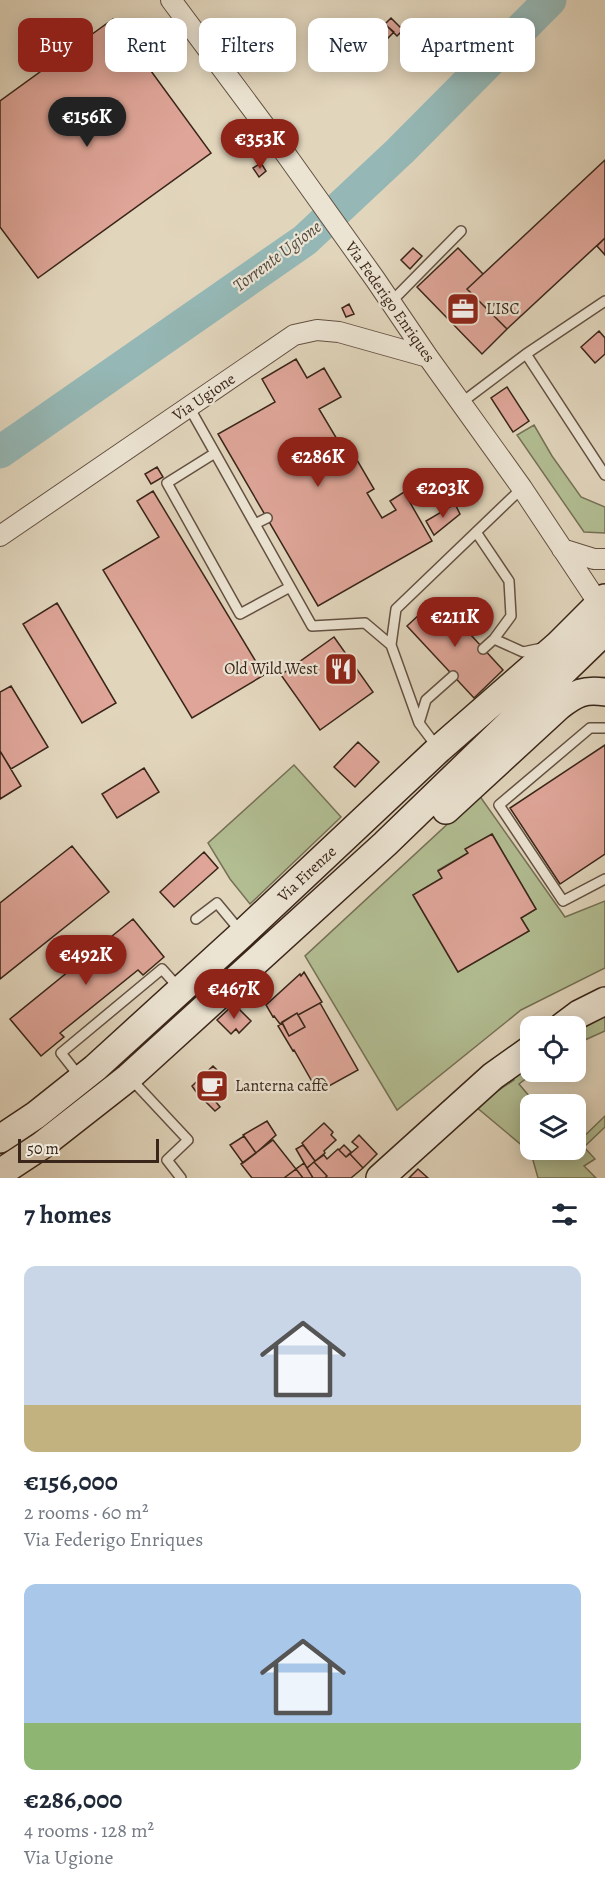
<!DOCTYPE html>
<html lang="en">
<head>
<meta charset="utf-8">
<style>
	:root { --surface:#fff; --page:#f6f6f7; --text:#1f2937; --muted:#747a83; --accent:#8f2418 }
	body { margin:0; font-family:Alegreya,serif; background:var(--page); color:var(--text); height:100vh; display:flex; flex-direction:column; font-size:22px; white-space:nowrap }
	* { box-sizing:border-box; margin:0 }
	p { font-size:20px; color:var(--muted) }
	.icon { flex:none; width:33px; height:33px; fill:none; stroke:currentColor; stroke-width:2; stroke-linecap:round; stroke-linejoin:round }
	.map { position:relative; height:1178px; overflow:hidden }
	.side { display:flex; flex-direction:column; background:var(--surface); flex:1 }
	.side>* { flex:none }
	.hud { position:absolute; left:18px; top:18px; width:570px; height:54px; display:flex; gap:12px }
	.buttons { position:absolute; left:520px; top:1016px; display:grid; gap:12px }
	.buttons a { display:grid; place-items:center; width:66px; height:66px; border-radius:12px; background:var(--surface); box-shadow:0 3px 15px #0003; font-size:30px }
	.scale { position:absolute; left:18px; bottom:15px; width:141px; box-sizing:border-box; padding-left:6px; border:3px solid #392519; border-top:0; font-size:16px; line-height:21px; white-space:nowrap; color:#392519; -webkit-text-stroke:4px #ece4d3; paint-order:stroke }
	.price { position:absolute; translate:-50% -51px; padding:0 14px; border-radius:21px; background:var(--accent); color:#fff; font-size:20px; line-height:39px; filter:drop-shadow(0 2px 3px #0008) }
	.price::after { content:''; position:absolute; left:50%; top:36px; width:18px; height:14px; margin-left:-9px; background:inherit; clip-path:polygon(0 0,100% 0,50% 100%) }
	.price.selected { background:#222; color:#fff }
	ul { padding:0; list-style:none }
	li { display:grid; align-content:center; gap:12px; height:318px; padding:0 24px }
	li span { display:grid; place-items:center; height:186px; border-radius:12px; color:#555 }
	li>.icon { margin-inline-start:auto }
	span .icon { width:108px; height:108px; fill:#fffc; stroke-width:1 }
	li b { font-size:26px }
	h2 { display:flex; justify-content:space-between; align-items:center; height:72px; padding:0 24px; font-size:26px }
	.chip { padding:0 21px; border-radius:12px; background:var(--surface); box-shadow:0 3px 15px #0003; font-size:21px; line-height:54px }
	.chip.selected { background:var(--accent); color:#fff }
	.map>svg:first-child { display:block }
	.green { fill:#b2bd92; stroke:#767156; stroke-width:1.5; fill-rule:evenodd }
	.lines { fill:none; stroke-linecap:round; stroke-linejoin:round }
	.river { stroke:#95b8b6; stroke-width:33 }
	.building { fill:#dea598; stroke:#392519; stroke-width:1.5 }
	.lane-casing { stroke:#635142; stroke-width:12 }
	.street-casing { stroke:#635142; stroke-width:22 }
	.secondary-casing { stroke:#392519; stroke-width:30 }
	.lane { stroke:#ece4d3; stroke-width:9 }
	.street { stroke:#ece4d3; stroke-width:20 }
	.secondary { stroke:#ece4d3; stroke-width:27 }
	.labels { text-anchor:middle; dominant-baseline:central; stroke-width:4.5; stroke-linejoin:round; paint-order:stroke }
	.street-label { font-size:16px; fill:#392519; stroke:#ece4d3 }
	.poi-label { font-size:16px; fill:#392519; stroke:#ece4d3; text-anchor:start }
	.water-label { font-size:18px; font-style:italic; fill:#504a40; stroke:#ece4d3 }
</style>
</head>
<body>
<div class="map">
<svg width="605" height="1178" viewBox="0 0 605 1178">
	<rect width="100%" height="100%" fill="#e1d5bc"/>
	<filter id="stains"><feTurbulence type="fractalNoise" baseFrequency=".00333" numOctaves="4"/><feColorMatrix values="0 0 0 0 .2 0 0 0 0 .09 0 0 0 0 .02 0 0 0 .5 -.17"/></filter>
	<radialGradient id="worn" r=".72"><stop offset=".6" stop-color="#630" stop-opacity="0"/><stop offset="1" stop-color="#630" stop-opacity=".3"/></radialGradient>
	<path class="green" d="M534 425 552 456 581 497 605 507V533L584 532 517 435Z
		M294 765 341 817 250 904 230 879 208 843Z
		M479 795 565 917 605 901V968L521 1010 397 1110 305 956ZM492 834 536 909 521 918 529 931 458 972 413 895 442 878 438 870 468 853 466 849Z
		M605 1014V1031L576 1044V1029Z
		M531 1059V1071H536L519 1084 536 1104H531V1149H576V1144L605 1116V1127L584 1147 595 1159 584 1166 596 1178H538L531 1153 475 1106 514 1080 511 1074Z"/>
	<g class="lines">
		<path class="river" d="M0 452 305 240 400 151 550 0"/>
	</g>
	<path class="building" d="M391 18 403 30 397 36 385 24Z
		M113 19 211 153 38 278 0 227V101Z
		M387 26 394 32 368 58 362 52Z
		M605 160V238L507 329 467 289Z
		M261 163 266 171 259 177 253 168Z
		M605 238V255L597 246Z
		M413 248 422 256 410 269 401 260Z
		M458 248 483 274 467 289 507 329 482 354 417 287Z
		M349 304 354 314 346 317 342 308Z
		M599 331 605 338V354L595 363 581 347Z
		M296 359 307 378 324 368 341 397 319 409 344 451 350 448 374 489 367 493 382 518 396 510 390 501 404 492 432 541 318 606 218 434 275 402 262 379Z
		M507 387 529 421 513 432 491 398Z
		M157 467 163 477 151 484 145 474Z
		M153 491 264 675 192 718 103 570 159 537 137 501Z
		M455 504 460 514 434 535 426 521Z
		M437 598 503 670 474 698 407 626Z
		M57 603 116 703 82 723 23 624Z
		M334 637 373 692 320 730 281 675Z
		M11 686 48 747 11 769 0 751V692Z
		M358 742 379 762 355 787 334 767Z
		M605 745V854L560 884 510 808Z
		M0 751 21 786 0 799Z
		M144 768 159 792 117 818 102 794Z
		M492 834 536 909 521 918 529 931 458 972 413 895 442 878 438 871 468 853 465 849Z
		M72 846 109 892 0 979V903Z
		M204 852 218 868 174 907 160 892Z
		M133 919 164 957 143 975 138 970 60 1033 64 1037 41 1056 10 1019Z
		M304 972 322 1002 298 1015 297 1013 280 1024 274 1016 273 1017 266 1005 300 974 301 976Z
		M320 1003 358 1070 318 1092 294 1050 293 1051 278 1026 282 1023 289 1036 305 1027 298 1015Z
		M234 1004 251 1021 239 1033 236 1029 231 1034 217 1020Z
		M297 1013 305 1027 289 1036 282 1022Z
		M213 1066 219 1072 197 1093 192 1086Z
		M219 1072 226 1084 212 1097 220 1107 215 1111 197 1093Z
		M267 1121 276 1135 256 1153 243 1135Z
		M324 1123 333 1132 331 1135 336 1140 324 1151 325 1153 315 1161 302 1143Z
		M359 1135 377 1154 363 1168 350 1154 358 1147 352 1142Z
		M244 1136 256 1153 243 1163 230 1145Z
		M273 1140 296 1169 284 1178H252L241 1164Z
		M303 1145 315 1161 307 1168 296 1149Z
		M344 1145 351 1152 346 1157 339 1150Z
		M338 1149 346 1157 350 1154 363 1168 351 1178H325L327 1176 314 1162 324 1155 327 1159Z
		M314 1162 327 1176 325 1178H313L307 1168Z
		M304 1163 313 1178H303L296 1169Z
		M296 1169 303 1178H284Z
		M418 1169 428 1178H409Z"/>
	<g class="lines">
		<defs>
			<path id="lane" d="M391 302 461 231
				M526 354 605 475
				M461 403 526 354 605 301
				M189 407 215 453
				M255 524 267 518
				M476 532 509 581 511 616 494 639 483 649
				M290 587 240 614 167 483 215 453 312 626 365 623 391 645
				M494 639 523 652 542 648
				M419 723 426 700 453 676
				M605 728H590L499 805 563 901 605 879
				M437 747 419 723 391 645 396 609 522 488
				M196 919 217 903 241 932
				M79 1076 61 1053 162 969 179 988
				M131 1079 188 1140 167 1160 181 1178"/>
			<path id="street" d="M171 0 285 153 375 279 428 357 522 488 599 604
				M0 536 294 335 317 330 339 332 428 357
				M562 549 594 559H605"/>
			<path id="secondary" d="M446 810 559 706C576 693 584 689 605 692
				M563 1026 579 1014 605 1001
				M0 1139 36 1115 95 1068 242 934 439 749 558 645 605 598
				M0 1173 41 1146 129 1077 385 844 605 631
				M380 1178 493 1076 531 1049"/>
		</defs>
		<use href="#lane" class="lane-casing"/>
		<use href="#street" class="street-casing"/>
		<use href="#secondary" class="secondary-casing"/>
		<use href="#lane" class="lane"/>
		<use href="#street" class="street"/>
		<use href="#secondary" class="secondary"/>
	</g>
	<defs>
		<symbol id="office-square" viewBox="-11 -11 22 22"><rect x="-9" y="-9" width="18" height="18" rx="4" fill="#8f2418" stroke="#ece4d3"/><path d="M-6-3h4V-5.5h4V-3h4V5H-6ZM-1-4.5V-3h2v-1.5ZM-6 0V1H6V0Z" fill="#fff"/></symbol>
		<symbol id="restaurant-square" viewBox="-11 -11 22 22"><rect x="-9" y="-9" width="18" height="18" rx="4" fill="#8f2418" stroke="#ece4d3"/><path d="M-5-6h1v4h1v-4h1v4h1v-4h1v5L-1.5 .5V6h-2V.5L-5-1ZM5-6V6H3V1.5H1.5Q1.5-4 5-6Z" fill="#fff"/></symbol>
		<symbol id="cafe-square" viewBox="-11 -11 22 22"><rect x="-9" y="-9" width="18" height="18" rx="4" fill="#8f2418" stroke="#ece4d3"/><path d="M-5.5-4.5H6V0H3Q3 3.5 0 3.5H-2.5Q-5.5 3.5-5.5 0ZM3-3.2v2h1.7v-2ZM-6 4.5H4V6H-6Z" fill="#fff"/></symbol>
	</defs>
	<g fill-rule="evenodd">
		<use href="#office-square" x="444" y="290" width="38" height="38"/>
		<use href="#restaurant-square" x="322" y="650" width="38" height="38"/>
		<use href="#cafe-square" x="193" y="1067" width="38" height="38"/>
	</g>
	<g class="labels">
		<g class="street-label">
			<text transform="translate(390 302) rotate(55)">Via Federigo Enriques</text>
			<text transform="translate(204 397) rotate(-34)">Via Ugione</text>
			<text transform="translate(307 874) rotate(-43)">Via Firenze</text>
		</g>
		<g class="poi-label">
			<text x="486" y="309">L'ISC</text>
			<text x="318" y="669" text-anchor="end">Old Wild West</text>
			<text x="235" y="1086">Lanterna caffè</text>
		</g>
		<g class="water-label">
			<text transform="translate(277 256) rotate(-37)">Torrente Ugione</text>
		</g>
	</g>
	<rect width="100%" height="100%" filter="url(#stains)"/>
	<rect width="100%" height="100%" fill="url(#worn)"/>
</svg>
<div class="buttons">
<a><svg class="icon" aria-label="locate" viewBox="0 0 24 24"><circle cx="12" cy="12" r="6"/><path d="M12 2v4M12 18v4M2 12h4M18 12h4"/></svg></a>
<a><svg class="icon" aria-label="layers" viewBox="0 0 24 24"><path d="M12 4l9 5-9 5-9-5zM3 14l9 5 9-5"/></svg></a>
</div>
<div class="scale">50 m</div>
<b class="price selected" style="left:87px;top:148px">€156K</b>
<b class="price" style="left:260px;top:170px">€353K</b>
<b class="price" style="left:318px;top:488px">€286K</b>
<b class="price" style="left:443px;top:519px">€203K</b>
<b class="price" style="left:455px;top:648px">€211K</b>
<b class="price" style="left:86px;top:986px">€492K</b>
<b class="price" style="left:234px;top:1020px">€467K</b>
<div class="hud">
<a class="chip selected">Buy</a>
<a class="chip">Rent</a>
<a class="chip">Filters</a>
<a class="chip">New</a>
<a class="chip">Apartment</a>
</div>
</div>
<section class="side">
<h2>7 homes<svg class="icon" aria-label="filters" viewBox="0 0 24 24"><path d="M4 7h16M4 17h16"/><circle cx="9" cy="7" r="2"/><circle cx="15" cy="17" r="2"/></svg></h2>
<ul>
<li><span style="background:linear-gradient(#c9d6e8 75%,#c2b280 0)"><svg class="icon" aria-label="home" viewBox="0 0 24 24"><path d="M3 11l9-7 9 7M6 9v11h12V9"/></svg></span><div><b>€156,000</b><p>2 rooms · 60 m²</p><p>Via Federigo Enriques</p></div></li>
<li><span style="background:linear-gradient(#a9c7e8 75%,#8fb573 0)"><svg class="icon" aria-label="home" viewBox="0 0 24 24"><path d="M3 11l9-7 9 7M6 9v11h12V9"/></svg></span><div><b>€286,000</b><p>4 rooms · 128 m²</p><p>Via Ugione</p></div></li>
</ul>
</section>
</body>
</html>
